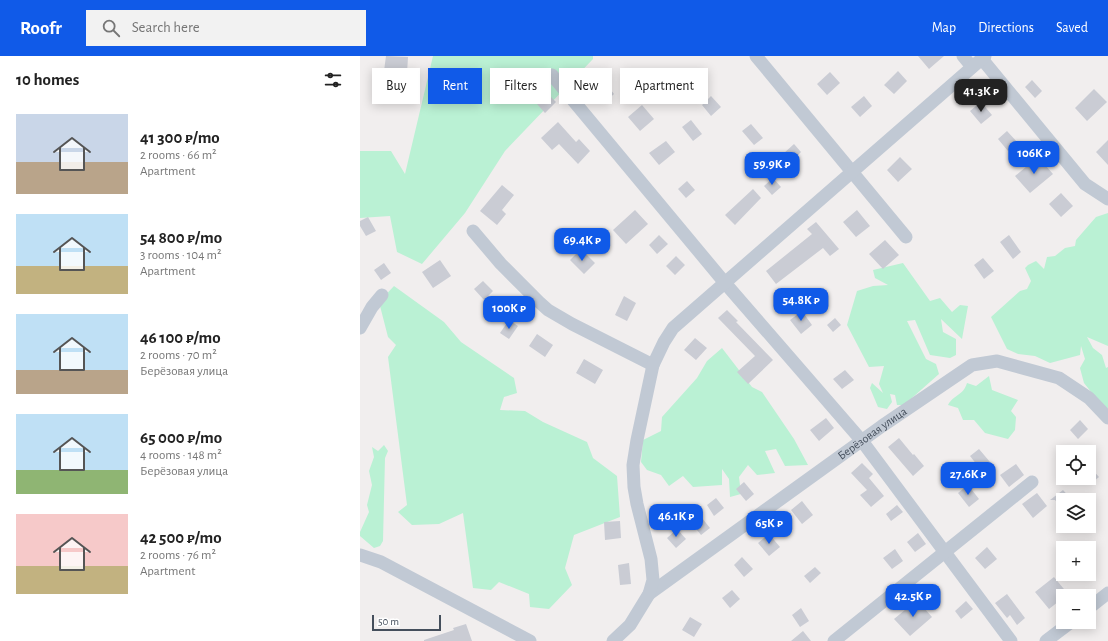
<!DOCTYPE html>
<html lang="en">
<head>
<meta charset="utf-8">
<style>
	:root { --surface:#fff; --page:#f2f2f2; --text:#222; --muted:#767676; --accent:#105ae8 }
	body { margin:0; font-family:"Alegreya Sans",sans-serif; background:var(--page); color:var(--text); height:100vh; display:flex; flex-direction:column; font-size:15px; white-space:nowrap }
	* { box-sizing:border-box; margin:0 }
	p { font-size:13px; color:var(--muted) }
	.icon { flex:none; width:22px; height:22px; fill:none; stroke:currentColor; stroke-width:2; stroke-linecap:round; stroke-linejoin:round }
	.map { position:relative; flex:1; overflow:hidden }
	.side { display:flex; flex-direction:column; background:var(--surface); width:360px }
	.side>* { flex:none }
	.guide { position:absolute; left:12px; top:12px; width:380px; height:36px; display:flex; gap:8px }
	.fabs { position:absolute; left:696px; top:389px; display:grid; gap:8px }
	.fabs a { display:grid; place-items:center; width:40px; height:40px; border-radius:0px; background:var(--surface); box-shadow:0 2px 10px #0003; font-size:20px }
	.scale { position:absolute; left:12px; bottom:10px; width:69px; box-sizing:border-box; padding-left:4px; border:2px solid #454f5c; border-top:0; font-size:11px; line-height:14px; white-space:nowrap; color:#454f5c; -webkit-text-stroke:3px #fff; paint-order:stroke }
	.price { position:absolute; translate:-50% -34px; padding:0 9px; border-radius:8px; background:var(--accent); color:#fff; font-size:13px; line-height:26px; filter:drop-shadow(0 1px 2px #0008) }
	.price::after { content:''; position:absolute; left:50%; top:24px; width:12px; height:9px; margin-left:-6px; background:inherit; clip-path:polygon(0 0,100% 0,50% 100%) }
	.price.active { background:#222; color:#fff }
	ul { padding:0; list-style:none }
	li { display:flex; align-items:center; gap:12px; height:100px; padding:0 16px }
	li span { display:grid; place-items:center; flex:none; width:112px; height:80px; border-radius:0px; color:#555 }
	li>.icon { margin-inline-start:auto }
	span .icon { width:48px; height:48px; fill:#fffc; stroke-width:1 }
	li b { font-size:17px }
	h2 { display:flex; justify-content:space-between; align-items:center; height:48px; padding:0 16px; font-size:17px }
	.tag { padding:0 14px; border-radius:0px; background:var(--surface); box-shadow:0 2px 10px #0003; font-size:14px; line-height:36px }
	.tag.active { background:var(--accent); color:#fff }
	header { display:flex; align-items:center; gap:24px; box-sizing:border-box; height:56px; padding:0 20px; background:var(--accent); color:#fff }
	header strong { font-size:19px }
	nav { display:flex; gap:22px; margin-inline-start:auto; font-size:14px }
	.search { width:280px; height:36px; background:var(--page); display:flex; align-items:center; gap:10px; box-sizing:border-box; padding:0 14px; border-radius:0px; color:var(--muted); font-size:15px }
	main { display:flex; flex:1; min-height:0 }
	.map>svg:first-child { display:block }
	.green { fill:#baf1d4 }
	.building { fill:#caccd4 }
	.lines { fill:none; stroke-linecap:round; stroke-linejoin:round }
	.minor { stroke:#c1c9d4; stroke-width:13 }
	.labels { text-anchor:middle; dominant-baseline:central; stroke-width:4; stroke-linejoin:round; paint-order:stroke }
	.street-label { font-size:12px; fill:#454f5c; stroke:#fff }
</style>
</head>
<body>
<header>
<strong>Roofr</strong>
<div class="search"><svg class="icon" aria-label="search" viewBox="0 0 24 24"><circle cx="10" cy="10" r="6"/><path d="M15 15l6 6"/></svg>Search here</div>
<nav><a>Map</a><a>Directions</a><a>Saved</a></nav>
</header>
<main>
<section class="side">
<h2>10 homes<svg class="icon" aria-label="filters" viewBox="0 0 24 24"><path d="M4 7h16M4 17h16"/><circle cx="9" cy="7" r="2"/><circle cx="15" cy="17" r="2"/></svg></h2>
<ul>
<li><span style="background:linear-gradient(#c9d6e8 60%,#b9a48a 0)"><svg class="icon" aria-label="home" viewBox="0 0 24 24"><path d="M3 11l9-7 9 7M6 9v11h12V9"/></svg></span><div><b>41 300 ₽/mo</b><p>2 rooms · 66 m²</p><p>Apartment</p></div></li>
<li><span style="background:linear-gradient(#bfe0f5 65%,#c2b280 0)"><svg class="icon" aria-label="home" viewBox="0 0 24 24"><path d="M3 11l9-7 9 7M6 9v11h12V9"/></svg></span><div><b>54 800 ₽/mo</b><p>3 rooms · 104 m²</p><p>Apartment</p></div></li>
<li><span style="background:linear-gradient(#bfe0f5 70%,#b9a48a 0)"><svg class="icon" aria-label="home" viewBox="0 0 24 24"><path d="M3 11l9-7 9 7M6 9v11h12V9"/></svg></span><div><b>46 100 ₽/mo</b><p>2 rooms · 70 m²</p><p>Берёзовая улица</p></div></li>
<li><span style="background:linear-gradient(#bfe0f5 70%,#8fb573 0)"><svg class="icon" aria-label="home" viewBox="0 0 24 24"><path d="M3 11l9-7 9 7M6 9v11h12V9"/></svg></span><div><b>65 000 ₽/mo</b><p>4 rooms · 148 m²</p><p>Берёзовая улица</p></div></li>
<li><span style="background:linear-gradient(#f6c9c9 65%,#c2b280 0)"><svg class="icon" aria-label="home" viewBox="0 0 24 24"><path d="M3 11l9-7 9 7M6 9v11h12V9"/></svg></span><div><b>42 500 ₽/mo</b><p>2 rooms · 76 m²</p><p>Apartment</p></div></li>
</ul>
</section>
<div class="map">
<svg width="748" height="585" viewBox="0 0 748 585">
	<rect width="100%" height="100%" fill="#f1eeee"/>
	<path class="green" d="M73 0H233V3L145 95 105 157 62 208 37 196 30 160 0 162V95H31L45 118Z
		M748 157V290L727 281 733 292 742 299 746 312 748 311V353L743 351 724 327 720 312 725 303 721 290 720 299 690 307 675 300 658 298 647 293 631 261 660 235 667 233 671 225 665 212 668 209 676 205 684 213 687 201 695 200 705 192 715 190 716 184 736 161Z
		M543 207 570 245 580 242 592 256 600 249 608 250 602 283 581 263 583 276 596 283V299L590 302 570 299 555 264 547 265 566 303 576 308 579 318 544 349H537L535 339 530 338 532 346 527 353 518 351 510 332 512 327 523 337 519 328 524 310 509 311 487 269 497 235 513 230 528 229 515 222 513 214Z
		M34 230 84 266 101 286 154 322 157 337 144 341 140 354 165 355 183 366 227 386 233 402 257 420 260 461 214 479 205 512 212 529 189 553 170 551 169 538 139 526 131 534 113 532 103 457 79 468 52 469 38 456 47 449 28 301 36 289 28 281 19 246Z
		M362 292 392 331 402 336 434 383 448 409 425 410 416 393 405 395 415 417 397 419 388 409 379 421 381 438 370 441 369 423 362 413V429L333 431 323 420 309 430 301 419 287 414 281 406 283 384 301 375 302 361 337 322 347 305Z
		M629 320 632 334 658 344 651 355 656 361 655 374 648 383 625 377 614 364H603L598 352 588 349C594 338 603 340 607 327L616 330Z
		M24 389 28 395 25 402 23 485 20 490 14 492 0 480V476L9 456 7 449 12 429 9 415 14 401 12 391 18 395Z"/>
	<path class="building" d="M26 0 48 1 47 17 24 15Z
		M558 0H584L569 13Z
		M538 15 547 25 534 38 524 29Z
		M470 16 480 27 467 39 457 28Z
		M672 24 682 35 675 42 665 31Z
		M245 26 254 38 245 46 235 34Z
		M734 33 747 46 727 65 715 52Z
		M188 38 196 46 185 57 177 48Z
		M351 40 361 51 351 60 342 49Z
		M504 40 512 50 500 61 491 51Z
		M621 46 632 59 621 68 610 55Z
		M282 49 294 63 280 75 268 61Z
		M331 64 342 78 333 85 322 71Z
		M198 66 216 86 219 83 230 95 218 108 199 88 192 94 181 82Z
		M391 68 403 82 394 89 382 75Z
		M647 75 658 87 648 95 638 83Z
		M748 84V109L736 96Z
		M306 85 315 96 299 109 289 97Z
		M434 88 441 96 431 106 423 98Z
		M540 101 552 113 538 126 527 114Z
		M678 101 693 118 670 137 655 120Z
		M413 122 421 131 412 139 404 130Z
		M327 125 335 134 326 142 318 133Z
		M142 129 154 139 142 154 146 158 137 169 120 155Z
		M393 133 401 142 375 169 365 159Z
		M701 137 713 150 701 161 689 148Z
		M275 154 288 168 266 188 253 174Z
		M497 154 510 170 496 181 483 166Z
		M8 161 16 175 6 180 0 170V165Z
		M456 166 479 193 470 200 463 192 416 228 406 215 452 178 447 173Z
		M299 179 308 188 297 198 289 189Z
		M649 179 661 196 653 203 640 186Z
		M525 184 539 199 523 213 509 198Z
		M221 193 235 207 224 218 210 204Z
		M316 200 325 209 315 219 306 210Z
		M623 202 634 215 624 223 614 209Z
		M80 204 91 220 73 232 62 216Z
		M24 207 31 217 21 224 14 214Z
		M123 225 133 235 124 244 114 233Z
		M264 240 276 247 267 265 255 259Z
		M367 254 378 265 376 266 413 304 388 328 377 316 395 300 358 262Z
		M442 255 452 269 441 278 430 264Z
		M475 262 481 269 473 276 467 269Z
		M149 264 158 270 149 283 140 277Z
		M177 278 193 289 185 301 169 290Z
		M335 282 347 292 336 304 324 294Z
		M224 303 243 314 235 328 216 317Z
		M485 314 494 324 482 333 473 323Z
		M466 362 474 372 459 385 450 374Z
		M720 364 728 373 718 383 710 374Z
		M539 382 553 399 554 398 564 410 553 420 528 391Z
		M619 393 630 406 621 414 610 400Z
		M502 407 513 418 509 422 524 440 511 451 500 439 507 434 491 417Z
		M656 408 664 419 649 431 640 419Z
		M729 410 739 421 729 429Z
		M384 426 394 438 386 445 376 433Z
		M608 429 619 443 609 451 598 437Z
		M703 434 712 444H703V454L695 444H690Z
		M677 437 687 450 673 462 662 448Z
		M356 442 364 452 354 460 347 449Z
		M442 445 453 459 442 468 431 454Z
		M537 449 543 456 531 465 526 458Z
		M342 462 350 472 341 479 333 469Z
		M260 465 261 482 245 484 244 466Z
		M317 473 326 483 316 492 307 482Z
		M558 477 566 488 555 496 547 486Z
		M409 478 420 491 409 500 398 487Z
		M627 491 637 503 625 513 615 502Z
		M535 493 543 505 532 513 523 502Z
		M382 501 393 513 384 521 374 509Z
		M269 507 271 528 260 529 258 509Z
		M455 511 461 517 450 527 444 520Z
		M694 521 708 538 703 540V542L689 553 675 536Z
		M372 534 380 543 370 552 362 542Z
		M647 538 665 562 657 569 650 559 647 562 635 547Z
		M557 544 572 561 550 580 534 563Z
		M606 545 613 553 601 563 595 555Z
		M441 552 449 565 440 571 432 559Z
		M330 561 342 568 334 581 322 574Z
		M106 568 112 585H64V584L94 574 93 572Z
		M443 575 451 585H431Z"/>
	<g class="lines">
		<g class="minor">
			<path d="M396 0 546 181"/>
			<path d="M603 0 612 11"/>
			<path d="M622 3 725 128 748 143"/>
			<path d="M192 19 365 227 502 385 651 585"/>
			<path d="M113 175 141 208 179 246 188 254 212 268 293 309"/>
			<path d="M0 272 12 251 22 239"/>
			<path d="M0 499 21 506 170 585"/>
			<path id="s1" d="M289 538 522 370 612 309 637 305 699 322 729 342 748 362"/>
			<path d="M729 552 748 537"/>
			<path d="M253 585 270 569 289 538 293 524 291 503 277 448 274 431 273 409 277 384 293 309 304 286 313 272 625 0"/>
			<path d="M474 585 672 426"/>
			<path d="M686 585 711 566"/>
		</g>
	</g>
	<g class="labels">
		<g class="street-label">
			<text stroke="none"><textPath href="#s1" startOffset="275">Берёзовая улица</textPath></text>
		</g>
	</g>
</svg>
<div class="fabs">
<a><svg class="icon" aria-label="locate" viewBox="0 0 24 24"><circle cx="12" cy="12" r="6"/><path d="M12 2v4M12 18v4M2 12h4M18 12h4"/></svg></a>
<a><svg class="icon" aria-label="layers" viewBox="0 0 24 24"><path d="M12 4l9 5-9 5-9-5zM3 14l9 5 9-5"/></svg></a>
<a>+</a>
<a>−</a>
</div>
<div class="scale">50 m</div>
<b class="price active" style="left:621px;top:57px">41.3K ₽</b>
<b class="price" style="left:674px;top:119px">106K ₽</b>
<b class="price" style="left:412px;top:130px">59.9K ₽</b>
<b class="price" style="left:222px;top:206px">69.4K ₽</b>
<b class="price" style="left:441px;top:266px">54.8K ₽</b>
<b class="price" style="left:149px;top:274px">100K ₽</b>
<b class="price" style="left:608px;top:440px">27.6K ₽</b>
<b class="price" style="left:316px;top:482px">46.1K ₽</b>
<b class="price" style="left:409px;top:489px">65K ₽</b>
<b class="price" style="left:553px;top:562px">42.5K ₽</b>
<div class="guide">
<a class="tag">Buy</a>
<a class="tag active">Rent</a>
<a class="tag">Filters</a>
<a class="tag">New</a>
<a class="tag">Apartment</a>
</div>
</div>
</main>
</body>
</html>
